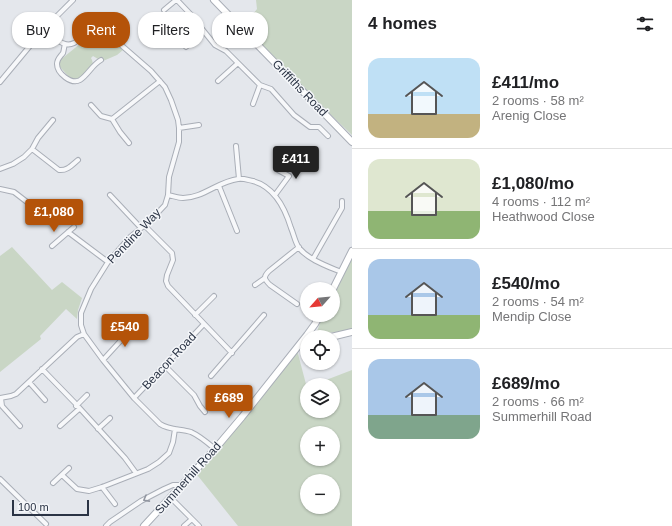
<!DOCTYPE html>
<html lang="en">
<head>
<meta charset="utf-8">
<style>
	:root { --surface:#fff; --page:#f6f6f6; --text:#202124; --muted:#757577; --line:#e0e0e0; --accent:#b45309 }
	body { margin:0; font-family:Arial,sans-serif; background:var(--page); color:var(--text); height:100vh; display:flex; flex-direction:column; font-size:15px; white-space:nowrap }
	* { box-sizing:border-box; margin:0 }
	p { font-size:13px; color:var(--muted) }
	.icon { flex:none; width:22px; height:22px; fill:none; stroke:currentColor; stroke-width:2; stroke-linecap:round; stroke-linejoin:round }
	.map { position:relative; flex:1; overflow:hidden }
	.panel { display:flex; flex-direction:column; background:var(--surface); width:320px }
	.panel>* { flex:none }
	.guide { position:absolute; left:12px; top:12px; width:280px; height:36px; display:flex; gap:8px }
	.needle { width:26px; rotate:243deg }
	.tools { position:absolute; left:300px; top:282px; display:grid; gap:8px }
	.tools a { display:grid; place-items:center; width:40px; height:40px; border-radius:50%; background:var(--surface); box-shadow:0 1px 3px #0004; font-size:20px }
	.scale { position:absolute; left:12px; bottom:10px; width:77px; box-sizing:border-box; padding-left:4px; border:2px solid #2b3445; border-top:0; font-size:11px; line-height:14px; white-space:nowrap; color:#2b3445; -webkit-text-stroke:3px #f4f6f9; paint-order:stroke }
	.price { position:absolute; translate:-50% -34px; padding:0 9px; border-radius:4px; background:var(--accent); color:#fff; font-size:13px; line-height:26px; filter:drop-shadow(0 1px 2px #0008) }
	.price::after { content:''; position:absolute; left:50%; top:24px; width:12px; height:9px; margin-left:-6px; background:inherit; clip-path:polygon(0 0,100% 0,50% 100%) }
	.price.current { background:#222; color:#fff }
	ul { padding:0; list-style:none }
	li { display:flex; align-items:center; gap:12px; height:100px; padding:0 16px }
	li+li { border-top:1px solid var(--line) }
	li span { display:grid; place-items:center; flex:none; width:112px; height:80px; border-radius:12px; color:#555 }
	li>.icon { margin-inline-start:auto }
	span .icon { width:48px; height:48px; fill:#fffc; stroke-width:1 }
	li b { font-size:17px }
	h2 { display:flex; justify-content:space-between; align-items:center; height:48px; padding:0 16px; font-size:17px }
	.pill { padding:0 14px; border-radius:16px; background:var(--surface); box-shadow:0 1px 3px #0004; font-size:14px; line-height:36px }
	.pill.current { background:var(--accent); color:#fff }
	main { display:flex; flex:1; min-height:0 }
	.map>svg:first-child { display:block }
	.green { fill:#c9d6c5; fill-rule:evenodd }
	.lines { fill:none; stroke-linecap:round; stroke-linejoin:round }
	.street-casing { stroke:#a9aeb7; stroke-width:6 }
	.secondary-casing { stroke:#a9aeb7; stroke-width:8 }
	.street { stroke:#f7f8fa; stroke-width:4 }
	.secondary { stroke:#fff; stroke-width:6 }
	.oneway { stroke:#9196a0 }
	.labels { text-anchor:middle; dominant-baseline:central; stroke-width:3; stroke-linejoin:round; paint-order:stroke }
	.street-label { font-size:12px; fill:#2b3445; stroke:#f4f6f9 }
</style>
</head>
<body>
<main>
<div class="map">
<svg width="352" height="526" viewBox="0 0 352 526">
	<rect width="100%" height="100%" fill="#e4e7ec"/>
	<path class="green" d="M256 0H352V135L274 60 254 38 261 32 255 20 253 14 257 9Z
		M96 33C108 33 115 43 123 50L117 55 103 61 101 58 98 59 93 56 91 58 92 60 93 64 83 76 75 80 71 79 60 67 59 61 92 34Z
		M12 247 52 290 62 282 82 298 78 310 77 319 66 309 40 336 41 339 0 372V256Z
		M352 255V329L346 331 316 334 323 315H333V294Z
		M297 350 307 388V411H333V385H313L352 370V526H238L198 476H196V472ZM307 433H333V459H307ZM307 481H333V507H307Z"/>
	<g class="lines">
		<defs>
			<path id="street" d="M177 0 197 21 202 29 215 45 226 51 260 85 271 89 294 115 310 127H319L328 136
				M164 10 176 0
				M100 15V29
				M44 29C50 34 57 42 65 44 80 48 86 23 105 31L151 71 165 87 171 100 178 120 179 128V142L169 177 168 195 165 205 150 221 130 237 108 262 91 289 81 313V325L84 334 103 360 134 398 160 424C169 430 181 429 191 432 200 436 208 443 215 449
				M65 44C64 47 64 50 63 53 60 57 57 59 57 64 57 73 71 85 80 80 88 75 92 65 101 60
				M186 47 203 30
				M218 81 238 63
				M0 82 44 29 73 0
				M253 104 260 85
				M91 105 101 116 112 119 160 81
				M112 119 120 132 129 143
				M179 128 199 125
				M236 146 239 179
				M32 149 59 170C67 171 72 165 78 160
				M0 169 13 164 24 157 32 149 38 138 53 120
				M219 186 237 231
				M0 189 14 192 40 212
				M110 195 141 228
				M168 195C173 196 178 198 183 198 203 198 219 181 238 179 242 178 248 180 253 181 275 187 285 208 291 228 294 235 295 242 299 248 309 260 327 266 341 272
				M275 195 289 176 278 170
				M145 226 172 253 173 260 167 275 166 281 168 286 232 353
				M68 232 108 262
				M52 246 74 227
				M313 259 342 208V201
				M255 285 265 278
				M297 304 270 285C264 279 263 277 269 271L299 247
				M195 315 214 296
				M103 360 135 325
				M165 366 194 395 200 406 205 412
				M42 369 75 403 125 458 136 473
				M211 376 264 315
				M29 382 45 400
				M0 398 11 396 16 394 77 337 84 334
				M1 398 2 406 20 426
				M134 398 204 324
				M76 406 87 395
				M60 426 79 409
				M98 429 110 418
				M62 475 77 489 89 491 102 487 148 469 159 462 169 453 173 442 175 429
				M0 479 46 524
				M53 483 69 468
				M102 487 115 504
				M171 498 192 519 184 526
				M192 519 199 526
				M106 526 110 522 141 501 164 489 173 485H182"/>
			<path id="secondary" d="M214 0 352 142
				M333 289 352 251
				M331 337 352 332
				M144 526 215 449 242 417 307 335 315 324 320 315"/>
		</defs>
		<use href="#street" class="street-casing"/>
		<use href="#secondary" class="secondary-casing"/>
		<use href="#street" class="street"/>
		<use href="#secondary" class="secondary"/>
	</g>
	<defs><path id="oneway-chevron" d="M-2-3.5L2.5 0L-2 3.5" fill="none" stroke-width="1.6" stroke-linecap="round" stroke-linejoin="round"/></defs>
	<use class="oneway" href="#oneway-chevron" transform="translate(146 499) rotate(151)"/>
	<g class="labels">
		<g class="street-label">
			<text transform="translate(300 88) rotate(46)">Griffiths Road</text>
			<text transform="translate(134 236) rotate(-46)">Pendine Way</text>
			<text transform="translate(169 361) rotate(-47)">Beacon Road</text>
			<text transform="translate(188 478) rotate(-48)">Summerhill Road</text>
		</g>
	</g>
</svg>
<div class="tools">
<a><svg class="needle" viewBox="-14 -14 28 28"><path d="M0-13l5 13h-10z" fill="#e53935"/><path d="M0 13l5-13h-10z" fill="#757577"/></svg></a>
<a><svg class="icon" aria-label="locate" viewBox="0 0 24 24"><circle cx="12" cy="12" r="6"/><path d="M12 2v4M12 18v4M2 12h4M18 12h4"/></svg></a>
<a><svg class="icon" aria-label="layers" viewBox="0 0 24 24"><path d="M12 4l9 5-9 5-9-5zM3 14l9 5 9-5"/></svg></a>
<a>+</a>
<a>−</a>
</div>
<div class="scale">100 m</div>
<b class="price current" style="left:296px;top:180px">£411</b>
<b class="price" style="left:54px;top:233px">£1,080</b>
<b class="price" style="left:125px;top:348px">£540</b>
<b class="price" style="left:229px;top:419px">£689</b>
<div class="guide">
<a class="pill">Buy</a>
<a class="pill current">Rent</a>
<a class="pill">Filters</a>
<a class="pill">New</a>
</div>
</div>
<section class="panel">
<h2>4 homes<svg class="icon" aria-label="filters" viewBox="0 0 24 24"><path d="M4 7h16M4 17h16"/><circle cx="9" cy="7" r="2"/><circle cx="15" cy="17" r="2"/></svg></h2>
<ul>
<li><span style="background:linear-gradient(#bfe0f5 70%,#c2b280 0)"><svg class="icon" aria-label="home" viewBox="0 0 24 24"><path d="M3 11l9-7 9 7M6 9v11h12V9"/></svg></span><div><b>£411/mo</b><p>2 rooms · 58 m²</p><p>Arenig Close</p></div></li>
<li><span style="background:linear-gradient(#dfe7d0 65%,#8fb573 0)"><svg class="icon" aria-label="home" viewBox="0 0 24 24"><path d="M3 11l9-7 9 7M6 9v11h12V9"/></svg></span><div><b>£1,080/mo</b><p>4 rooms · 112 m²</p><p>Heathwood Close</p></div></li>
<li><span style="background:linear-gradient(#a9c7e8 70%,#8fb573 0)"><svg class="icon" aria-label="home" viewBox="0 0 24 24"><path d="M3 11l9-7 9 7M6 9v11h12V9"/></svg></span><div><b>£540/mo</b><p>2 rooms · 54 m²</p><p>Mendip Close</p></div></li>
<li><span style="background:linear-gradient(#a9c7e8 70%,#7fa58c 0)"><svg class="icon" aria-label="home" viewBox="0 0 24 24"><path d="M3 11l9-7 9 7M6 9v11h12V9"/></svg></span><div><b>£689/mo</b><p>2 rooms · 66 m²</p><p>Summerhill Road</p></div></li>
</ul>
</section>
</main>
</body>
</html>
